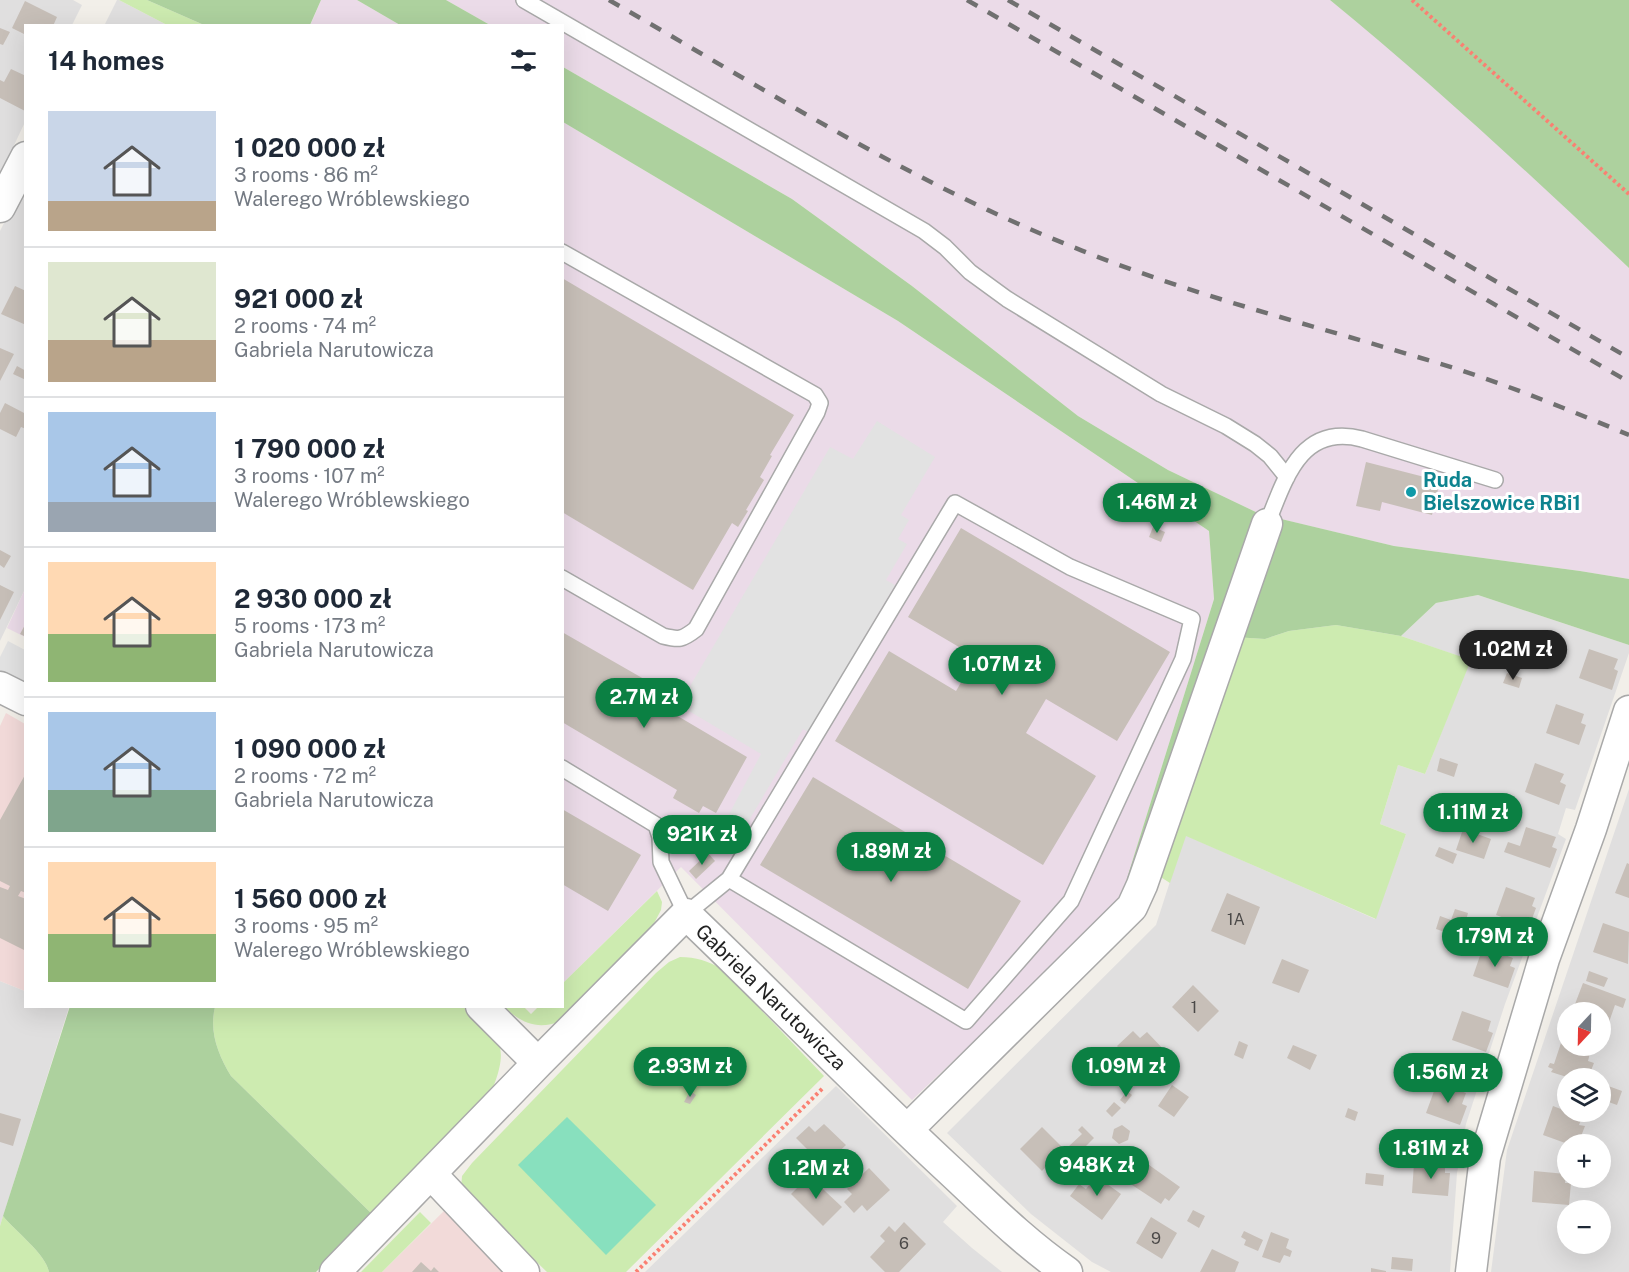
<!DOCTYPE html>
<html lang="en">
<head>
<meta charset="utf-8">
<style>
	:root { --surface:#fff; --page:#f2f2f3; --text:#1f2937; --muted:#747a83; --line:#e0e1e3; --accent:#0b8043 }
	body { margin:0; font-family:"Public Sans",sans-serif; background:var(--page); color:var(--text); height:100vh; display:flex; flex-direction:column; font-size:22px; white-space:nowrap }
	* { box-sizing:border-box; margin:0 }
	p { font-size:20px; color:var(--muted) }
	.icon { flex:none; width:33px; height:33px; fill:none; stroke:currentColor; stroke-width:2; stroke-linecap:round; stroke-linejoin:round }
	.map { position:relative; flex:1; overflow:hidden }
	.details { position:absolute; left:24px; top:24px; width:540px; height:984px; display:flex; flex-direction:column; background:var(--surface); border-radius:0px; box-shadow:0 6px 24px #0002 }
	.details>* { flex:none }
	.needle { width:39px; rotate:202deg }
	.fabs { position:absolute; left:1557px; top:1002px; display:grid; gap:12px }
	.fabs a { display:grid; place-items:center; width:54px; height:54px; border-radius:50%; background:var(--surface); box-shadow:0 6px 24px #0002; font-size:30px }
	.price { position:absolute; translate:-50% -51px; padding:0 14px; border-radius:21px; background:var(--accent); color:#fff; font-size:20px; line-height:39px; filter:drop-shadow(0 2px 3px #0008) }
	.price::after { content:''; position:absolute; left:50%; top:36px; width:18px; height:14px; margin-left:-9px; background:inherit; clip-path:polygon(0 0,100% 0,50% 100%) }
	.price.current { background:#222; color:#fff }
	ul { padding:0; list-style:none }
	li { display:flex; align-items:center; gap:18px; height:150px; padding:0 24px }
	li+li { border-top:2px solid var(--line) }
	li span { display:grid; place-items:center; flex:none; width:168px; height:120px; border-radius:0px; color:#555 }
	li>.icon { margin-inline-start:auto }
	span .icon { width:72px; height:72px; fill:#fffc; stroke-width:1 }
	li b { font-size:26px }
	h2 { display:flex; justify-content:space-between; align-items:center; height:72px; padding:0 24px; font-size:26px }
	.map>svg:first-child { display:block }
	.residential { fill:#e0dfdf; fill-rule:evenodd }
	.commercial { fill:#f2dad9 }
	.industrial { fill:#ebdbe8 }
	.grass { fill:#cdebb0 }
	.forest { fill:#add19e }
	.pitch { fill:#88e0be }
	.parking { fill:#e2e2e2 }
	.building { fill:#c7bfb8 }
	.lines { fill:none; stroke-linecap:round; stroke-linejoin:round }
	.service-casing { stroke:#a9a9a9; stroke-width:18 }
	.minor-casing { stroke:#a9a9a9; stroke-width:33 }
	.path { stroke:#fa8072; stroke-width:4; stroke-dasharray:3 3; stroke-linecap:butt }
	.service { stroke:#fff; stroke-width:15 }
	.minor { stroke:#fff; stroke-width:30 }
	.rail { stroke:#707070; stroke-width:4.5; stroke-dasharray:12 12; stroke-linecap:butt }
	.culture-dot { fill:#0f9aa8; stroke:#fff; stroke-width:2 }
	.labels { text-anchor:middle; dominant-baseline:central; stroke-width:6; stroke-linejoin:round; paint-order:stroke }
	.number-label { font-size:16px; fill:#4b4948 }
	.culture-label { font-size:20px; font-weight:bold; fill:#0d838f; stroke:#fff; text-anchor:start }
	.street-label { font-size:20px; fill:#222; stroke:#fff }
</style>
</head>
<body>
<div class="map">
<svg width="1629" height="1272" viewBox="0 0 1629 1272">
	<rect width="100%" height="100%" fill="#f2efe9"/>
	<path class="residential" d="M0 0H73L82 5 72 25 26 26 25 122 0 175Z
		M117 0H119L167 25 104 26Z
		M25 181V589L0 641V231Z
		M1478 595 1629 645V653L1575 810 1566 808 1558 834 1566 839 1505 1004 1466 1124 1457 1173 1450 1272H1111L1092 1262 1031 1214 947 1133 1156 925 1185 835 1375 919 1406 834 1380 824 1398 765 1425 774 1470 660 1401 636 1436 603Z
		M1629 789V1272H1491L1507 1150ZM1568 1012H1600V1046H1568ZM1568 1078H1600V1112H1568ZM1568 1144H1600V1178H1568ZM1568 1210H1600V1244H1568Z
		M0 981 25 991 26 1006 69 1007 0 1226Z
		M836 1086 957 1206 943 1222 972 1248 1002 1272H645Z"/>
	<path class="commercial" d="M6 713 25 724V991L0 981V726Z
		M444 1211 502 1272H382Z"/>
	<path class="industrial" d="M321 0H357L400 25 310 26Z
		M446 0H1330L1387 46 1520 164 1629 268V579L1580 571 1394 546 1260 514 1168 470 1078 416 912 286 792 199 563 67 562 26 490 25Z
		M563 122 898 321 1209 531 1214 599 1119 904 912 1100 681 867 563 983Z
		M25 589V637L7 628Z"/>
	<path class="grass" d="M119 0H147L204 25H167Z
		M1336 625 1401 636 1471 660 1425 774 1398 765 1380 824 1406 834 1376 919 1186 836 1170 883 1159 876 1234 637 1265 639 1289 631Z
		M657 891 662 902 661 910 650 931 560 1021C538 1031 520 1022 504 1007H524L531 1014 538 1007 562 1006 563 983Z
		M680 957C696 957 708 961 722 969L824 1076 626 1272H547L461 1189 462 1176 472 1163 656 973 669 962Z
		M215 1007H463C495 1034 511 1040 494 1085L373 1215 231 1076C218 1054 209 1032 215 1007Z
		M420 1212 431 1223 382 1272H361Z
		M3 1216C15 1231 46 1254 49 1272H0V1226Z"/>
	<path class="forest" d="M147 0H321L310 25H204Z
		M357 0H446L490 25H400Z
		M1330 0H1629V268C1532 176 1434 85 1330 0Z
		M563 67 792 199 912 286 1078 416 1168 470 1260 514 1119 904 1214 599 1209 531 898 321 563 122Z
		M1277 518 1394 546 1580 571 1629 579V645L1478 595 1436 603 1401 636 1336 625 1289 631 1265 639 1234 637Z
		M70 1006 215 1007C209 1032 218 1054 231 1076L373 1215 316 1272H49C46 1254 15 1231 3 1216Z"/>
	<path class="pitch" d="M567 1117 656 1205 606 1255 518 1165Z"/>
	<path class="parking" d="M877 421 935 457 901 515 909 520 898 539 907 544 886 580 895 585 808 732 803 729 729 854 708 841 727 818 761 754 679 705 830 447 853 459Z
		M8 641 25 650V689L0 675V657Z"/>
	<path class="building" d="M25 1 57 17 53 26H26V35L12 28Z
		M0 28 10 32 3 45 0 44Z
		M11 69 26 76 25 111 0 98V80L4 82Z
		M562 278 794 415 770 455 772 456 760 477 764 480 746 510 748 511 738 527 732 523 693 590 562 512Z
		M15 286 26 291V325L1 314Z
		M0 348 14 354 0 381Z
		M17 366 26 371V380L13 374Z
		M5 403 26 414V429L21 427 16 437 0 429V413Z
		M1366 462 1440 481 1432 515 1382 502 1380 511 1356 506Z
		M1153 527 1165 532 1161 542 1149 537Z
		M961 528 1170 652 1117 741 1046 699 1026 733 1096 776 1043 865 835 741 889 651 956 691 976 657 908 617Z
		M0 550 11 556 4 568 0 565Z
		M0 585 14 592 0 620Z
		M26 623V637L20 634Z
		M562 632 644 679 637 692 747 757 716 813 703 806 699 813 673 798 677 790 562 722Z
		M1589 649 1618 659 1614 669 1618 671 1612 690 1579 678Z
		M1507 673 1522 678 1519 688 1503 683Z
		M1556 704 1584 714 1581 723 1586 725 1579 745 1546 733Z
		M1440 758 1458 764 1454 777 1437 771Z
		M1535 763 1564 774 1560 782 1566 785 1559 805 1525 792Z
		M26 773V893L21 891 18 896 26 899V951L0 938V887L8 890 10 886 0 881V820Z
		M813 777 1021 901 968 989 760 865Z
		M562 809 641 855 608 911 562 884Z
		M1526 827 1556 837 1552 847 1557 849 1550 868 1504 852 1508 842 1520 846Z
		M1463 829 1491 839 1484 859 1456 850Z
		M1439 847 1457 854 1453 864 1435 856Z
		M708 853 715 861 696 879 689 871Z
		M1627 863 1629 864V898L1615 893Z
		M1506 887 1535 898 1532 906 1536 908 1529 927 1496 915Z
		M1227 893 1260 907 1245 945 1211 931Z
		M1455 909 1468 913 1465 924 1472 927 1468 940 1436 929 1440 916 1451 920Z
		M1603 923 1629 932 1628 964 1593 952Z
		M1483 947 1513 958 1510 966 1515 968 1508 988 1473 976Z
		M1282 959 1309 970 1299 993 1272 983Z
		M1589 971 1608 978 1604 987 1586 981Z
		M1583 983 1626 999 1623 1008 1615 1005 1608 1025 1600 1022V1012H1572Z
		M1193 985 1219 1011 1198 1032 1172 1007Z
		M1462 1011 1491 1021 1488 1031 1493 1033 1486 1052 1452 1040Z
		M1133 1031 1140 1038 1147 1032 1167 1053 1161 1059 1166 1065 1150 1080 1134 1064 1131 1067 1121 1056 1124 1054 1117 1046Z
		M1239 1041 1248 1045 1243 1059 1234 1055Z
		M1561 1043 1590 1053 1588 1061 1594 1063 1588 1078H1570L1551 1072 1553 1069 1548 1067 1550 1063 1554 1064Z
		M1293 1045 1317 1055 1310 1070 1287 1058Z
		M1437 1083 1466 1093 1462 1104 1467 1106 1460 1125 1426 1113Z
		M1600 1083 1622 1091 1617 1105 1600 1099Z
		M1172 1085 1189 1097 1174 1117 1158 1106Z
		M690 1091 696 1095 690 1104 684 1102Z
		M1127 1091 1132 1095 1125 1104 1120 1100Z
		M1114 1102 1121 1108 1112 1117 1106 1111Z
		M1553 1106 1582 1117 1579 1125 1585 1126 1578 1144H1568L1543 1135Z
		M1348 1108 1358 1112 1355 1121 1345 1117Z
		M0 1113 21 1119 13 1146 0 1142Z
		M824 1124 846 1145 824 1166 796 1138 809 1126 815 1132Z
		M1122 1125 1130 1131 1128 1140 1119 1144 1112 1138 1114 1129Z
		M1082 1126 1094 1138 1086 1146 1089 1150 1080 1159 1068 1147 1082 1134 1078 1130Z
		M1042 1127 1063 1148 1042 1171 1020 1149Z
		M1142 1160 1180 1187 1169 1201 1165 1198 1161 1204 1126 1181Z
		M1414 1163 1445 1165V1173H1450L1448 1196 1412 1193Z
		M869 1168 890 1190 867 1211 862 1205 854 1213 844 1202 852 1194 847 1189Z
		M1534 1171 1566 1174 1565 1183H1571L1569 1205 1532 1202Z
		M1366 1173 1384 1175 1383 1186 1365 1184Z
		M800 1174 805 1179 808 1175 842 1207 823 1226 791 1194 800 1185 795 1180Z
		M1096 1176 1121 1194 1102 1220 1070 1196 1079 1184 1086 1189Z
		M1583 1178H1598L1597 1181Z
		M1193 1210 1205 1216 1199 1228 1187 1221Z
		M1151 1217 1177 1233 1162 1259 1136 1243Z
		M904 1222 926 1244 899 1272H885L870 1257 885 1241 880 1236 889 1226 895 1232Z
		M1244 1231 1263 1240 1258 1251 1244 1245 1246 1240 1241 1237Z
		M1271 1232 1289 1239 1286 1248 1292 1251 1290 1257 1284 1255 1280 1263 1262 1257Z
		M1212 1249 1239 1262 1235 1272H1200Z
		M1392 1257 1413 1259 1412 1271 1391 1269Z
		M421 1262 431 1271 434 1267 439 1272H412Z
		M1371 1268 1386 1271V1272H1371Z"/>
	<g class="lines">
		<defs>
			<path id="service" d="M524 0 924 231 945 247 970 272 1007 299 1161 394 1226 426 1255 444 1270 456 1287 477
				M562 252 815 395 820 403 817 412 696 629C682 640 679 640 663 636L562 578
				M1267 524C1285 479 1301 423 1362 439L1495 480
				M562 768 656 825 660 837 661 862 686 914 729 879 955 503 1070 567 1192 619 1183 659 1071 901 966 1021 729 879"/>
			<path id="minor" d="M0 207 26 157
				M0 687 26 700
				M481 1006 538 1063
				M907 1130 1132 907 1142 885 1267 524
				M431 1174 524 1272
				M335 1272 538 1063 686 914C773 997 856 1083 944 1165 983 1201 1022 1241 1067 1272
				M1471 1272 1485 1157 1544 959 1591 829 1629 711"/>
		</defs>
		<use href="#service" class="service-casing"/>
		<use href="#minor" class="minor-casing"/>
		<path class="path" d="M1412 0 1629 194
			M636 1272 824 1087"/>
		<use href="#service" class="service"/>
		<use href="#minor" class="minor"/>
		<path class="rail" d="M609 0C761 87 910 182 1073 247 1197 298 1329 329 1457 369 1515 388 1572 411 1629 435
			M967 0 1629 382
			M1008 0 1629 358"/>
	</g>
	<circle class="culture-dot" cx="1411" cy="492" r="6"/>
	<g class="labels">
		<g class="number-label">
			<text x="1236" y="919">1A</text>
			<text x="1194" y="1007">1</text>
			<text x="1156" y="1238">9</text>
			<text x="904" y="1243">6</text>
		</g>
		<g class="culture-label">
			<text x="1423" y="480">Ruda<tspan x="1423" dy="23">Bielszowice RBi1</tspan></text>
		</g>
		<g class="street-label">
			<text transform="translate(771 997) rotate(44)">Gabriela Narutowicza</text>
		</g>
	</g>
</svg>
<div class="fabs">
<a><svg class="needle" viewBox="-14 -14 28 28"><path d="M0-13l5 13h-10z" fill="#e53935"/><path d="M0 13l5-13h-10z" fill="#747a83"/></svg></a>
<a><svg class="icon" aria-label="layers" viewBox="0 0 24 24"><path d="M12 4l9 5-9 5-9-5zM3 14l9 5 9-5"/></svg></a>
<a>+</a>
<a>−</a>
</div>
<b class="price" style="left:1157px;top:534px">1.46M zł</b>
<b class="price current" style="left:1513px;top:681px">1.02M zł</b>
<b class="price" style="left:1002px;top:696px">1.07M zł</b>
<b class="price" style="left:644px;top:729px">2.7M zł</b>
<b class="price" style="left:1473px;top:844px">1.11M zł</b>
<b class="price" style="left:702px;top:866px">921K zł</b>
<b class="price" style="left:891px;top:883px">1.89M zł</b>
<b class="price" style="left:1495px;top:968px">1.79M zł</b>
<b class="price" style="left:690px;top:1098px">2.93M zł</b>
<b class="price" style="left:1126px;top:1098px">1.09M zł</b>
<b class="price" style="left:1448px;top:1104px">1.56M zł</b>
<b class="price" style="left:1431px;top:1180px">1.81M zł</b>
<b class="price" style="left:1097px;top:1197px">948K zł</b>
<b class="price" style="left:816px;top:1200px">1.2M zł</b>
<section class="details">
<h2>14 homes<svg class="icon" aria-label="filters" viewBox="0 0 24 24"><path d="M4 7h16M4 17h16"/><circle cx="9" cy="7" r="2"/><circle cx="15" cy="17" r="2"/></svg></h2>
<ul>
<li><span style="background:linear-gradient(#c9d6e8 75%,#b9a48a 0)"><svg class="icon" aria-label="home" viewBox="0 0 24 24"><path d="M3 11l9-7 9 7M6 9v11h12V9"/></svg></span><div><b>1 020 000 zł</b><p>3 rooms · 86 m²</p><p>Walerego Wróblewskiego</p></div></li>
<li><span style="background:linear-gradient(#dfe7d0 65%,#b9a48a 0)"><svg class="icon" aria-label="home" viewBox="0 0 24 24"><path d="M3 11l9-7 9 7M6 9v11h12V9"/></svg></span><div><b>921 000 zł</b><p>2 rooms · 74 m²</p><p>Gabriela Narutowicza</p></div></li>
<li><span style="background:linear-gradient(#a9c7e8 75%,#9aa5b1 0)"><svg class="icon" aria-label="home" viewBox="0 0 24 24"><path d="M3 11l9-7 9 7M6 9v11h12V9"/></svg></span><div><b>1 790 000 zł</b><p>3 rooms · 107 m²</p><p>Walerego Wróblewskiego</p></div></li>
<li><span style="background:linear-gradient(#ffd9b3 60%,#8fb573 0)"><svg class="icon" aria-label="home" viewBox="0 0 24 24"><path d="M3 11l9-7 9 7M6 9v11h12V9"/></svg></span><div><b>2 930 000 zł</b><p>5 rooms · 173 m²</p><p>Gabriela Narutowicza</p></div></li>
<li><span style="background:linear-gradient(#a9c7e8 65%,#7fa58c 0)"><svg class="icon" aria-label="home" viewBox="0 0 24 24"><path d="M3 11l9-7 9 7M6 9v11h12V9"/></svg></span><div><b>1 090 000 zł</b><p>2 rooms · 72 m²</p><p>Gabriela Narutowicza</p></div></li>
<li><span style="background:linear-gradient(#ffd9b3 60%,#8fb573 0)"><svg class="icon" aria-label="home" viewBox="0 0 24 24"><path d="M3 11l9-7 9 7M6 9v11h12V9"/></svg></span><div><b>1 560 000 zł</b><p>3 rooms · 95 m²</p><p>Walerego Wróblewskiego</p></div></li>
</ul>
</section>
</div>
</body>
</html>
